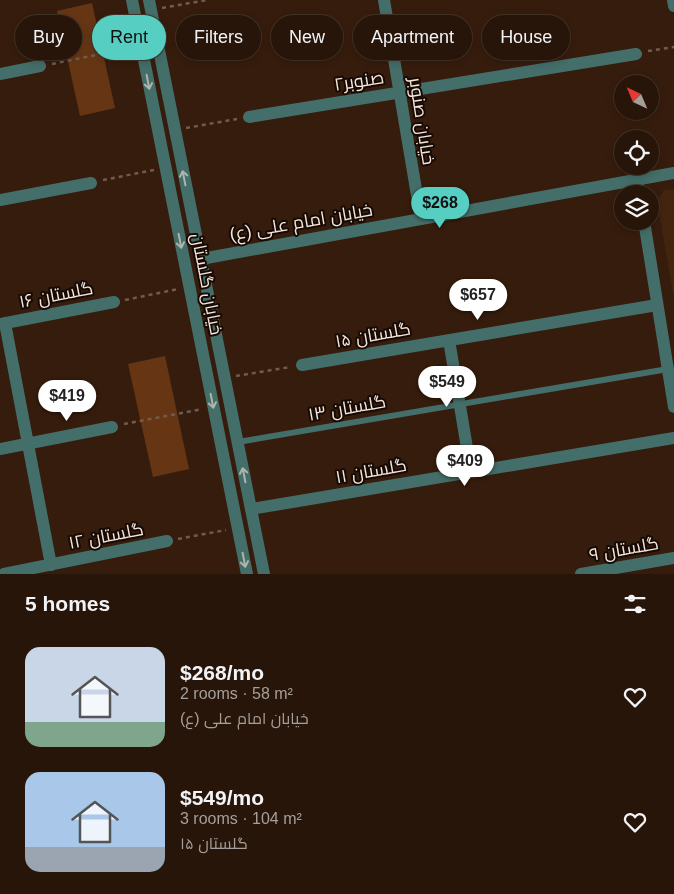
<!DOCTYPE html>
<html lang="en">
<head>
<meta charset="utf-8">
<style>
	:root { --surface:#281509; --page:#301e12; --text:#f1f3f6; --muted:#a59f9c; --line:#44342a; --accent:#57cec2 }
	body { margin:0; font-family:Helvetica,Cairo,sans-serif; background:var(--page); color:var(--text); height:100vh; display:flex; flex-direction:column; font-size:19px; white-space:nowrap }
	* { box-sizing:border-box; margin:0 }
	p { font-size:16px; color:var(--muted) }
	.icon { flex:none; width:28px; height:28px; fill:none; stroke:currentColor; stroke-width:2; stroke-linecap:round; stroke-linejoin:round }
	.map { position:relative; height:574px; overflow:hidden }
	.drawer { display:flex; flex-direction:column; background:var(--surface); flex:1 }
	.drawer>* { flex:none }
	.banner { position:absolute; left:15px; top:15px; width:645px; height:45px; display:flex; gap:10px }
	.needle { width:32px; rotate:316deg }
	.fabs { position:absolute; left:614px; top:75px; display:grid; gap:10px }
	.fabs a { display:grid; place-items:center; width:45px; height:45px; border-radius:50%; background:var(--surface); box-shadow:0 2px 8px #0003,0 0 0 1px var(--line); font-size:25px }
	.price { position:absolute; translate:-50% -42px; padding:0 11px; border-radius:18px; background:#fff; color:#222; font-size:16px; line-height:32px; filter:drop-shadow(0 1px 2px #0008) }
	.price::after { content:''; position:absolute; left:50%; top:30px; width:15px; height:11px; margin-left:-8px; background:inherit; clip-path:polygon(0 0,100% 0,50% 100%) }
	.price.on { background:var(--accent); color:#111 }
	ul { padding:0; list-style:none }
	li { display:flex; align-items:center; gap:15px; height:125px; padding:0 25px }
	li span { display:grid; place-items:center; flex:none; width:140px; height:100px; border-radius:15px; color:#555 }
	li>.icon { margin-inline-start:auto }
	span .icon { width:60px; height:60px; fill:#fffc; stroke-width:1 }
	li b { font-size:21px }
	h2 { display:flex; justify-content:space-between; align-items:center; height:60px; padding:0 25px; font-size:21px }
	.chip { padding:0 18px; border-radius:22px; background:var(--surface); box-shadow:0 2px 8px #0003,0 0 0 1px var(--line); font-size:18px; line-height:45px }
	.chip.on { background:var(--accent); color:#111 }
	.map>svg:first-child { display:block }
	.built { fill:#43240f }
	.green { fill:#663614 }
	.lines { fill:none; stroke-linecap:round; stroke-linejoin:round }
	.path { stroke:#725b4d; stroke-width:2.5; stroke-dasharray:4 4; stroke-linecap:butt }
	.service { stroke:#446e69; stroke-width:6 }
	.minor { stroke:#446e69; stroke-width:12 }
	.tertiary { stroke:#446e69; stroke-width:12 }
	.oneway { stroke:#afb5ad }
	.labels { text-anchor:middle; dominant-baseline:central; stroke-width:4; stroke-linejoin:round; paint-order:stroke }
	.street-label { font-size:18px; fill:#f7e5db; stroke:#150a04 }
</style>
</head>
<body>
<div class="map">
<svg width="674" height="574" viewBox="0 0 674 574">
	<rect width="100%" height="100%" fill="#361c0c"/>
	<path class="built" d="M674 189V299L657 201 664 190Z"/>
	<path class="green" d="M92 3 115 108 80 116 57 11Z
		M165 356 189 469 153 477 128 364Z"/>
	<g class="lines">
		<path class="path" d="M162 8 207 0
			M648 51 674 47
			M52 64 130 48
			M186 128 237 119
			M103 180 154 170
			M125 300 178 289
			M236 376 290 367
			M124 424 202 409
			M178 539 226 530"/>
		<path class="service" d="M238 442 668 369"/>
		<path class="minor" d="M384 0 421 219
			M673 0 674 6
			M0 74 40 66
			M249 117 636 54
			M637 180 639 194
			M0 200 91 183
			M644 221 674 407
			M201 259 674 173
			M5 323 51 565
			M0 324 114 302
			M449 340 471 472
			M302 365 657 305
			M0 449 112 427
			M251 509 674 438
			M4 574 167 541
			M581 574 674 558"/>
		<path class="tertiary" d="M132 0 247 574
			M149 0 264 574"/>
	</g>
	<defs><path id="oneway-shaft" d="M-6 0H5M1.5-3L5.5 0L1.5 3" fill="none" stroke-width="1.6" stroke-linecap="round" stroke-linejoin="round" transform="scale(1.25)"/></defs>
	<g class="oneway">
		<use href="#oneway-shaft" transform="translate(148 82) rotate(79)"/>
		<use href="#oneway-shaft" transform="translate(184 178) rotate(-101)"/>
		<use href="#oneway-shaft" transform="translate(180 241) rotate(79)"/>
		<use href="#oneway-shaft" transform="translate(212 401) rotate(79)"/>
		<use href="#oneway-shaft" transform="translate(244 475) rotate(-101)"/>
		<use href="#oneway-shaft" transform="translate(244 560) rotate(79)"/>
	</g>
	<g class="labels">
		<g class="street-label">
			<text transform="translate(359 81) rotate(-9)">صنوبر۲</text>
			<text transform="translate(422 121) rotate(81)">خیابان صنوبر</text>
			<text transform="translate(301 222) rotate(-10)">خیابان امام علی (ع)</text>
			<text transform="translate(207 284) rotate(79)">خیابان گلستان</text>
			<text transform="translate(56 295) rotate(-11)">گلستان ۱۶</text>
			<text transform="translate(373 335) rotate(-10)">گلستان ۱۵</text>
			<text transform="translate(347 408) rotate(-10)">گلستان ۱۳</text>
			<text transform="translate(371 471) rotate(-10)">گلستان ۱۱</text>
			<text transform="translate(106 536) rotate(-11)">گلستان ۱۲</text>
			<text transform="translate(624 549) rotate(-10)">گلستان ۹</text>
		</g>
	</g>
</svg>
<div class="fabs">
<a><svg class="needle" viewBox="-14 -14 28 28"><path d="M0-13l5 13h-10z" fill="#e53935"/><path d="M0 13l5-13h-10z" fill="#a59f9c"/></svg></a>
<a><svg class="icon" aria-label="locate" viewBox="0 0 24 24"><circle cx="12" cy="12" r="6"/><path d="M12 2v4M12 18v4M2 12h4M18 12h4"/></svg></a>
<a><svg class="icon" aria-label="layers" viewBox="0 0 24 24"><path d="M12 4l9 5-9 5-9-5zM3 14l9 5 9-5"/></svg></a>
</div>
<b class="price on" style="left:440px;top:229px">$268</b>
<b class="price" style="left:478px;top:321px">$657</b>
<b class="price" style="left:447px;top:408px">$549</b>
<b class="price" style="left:67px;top:422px">$419</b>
<b class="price" style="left:465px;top:487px">$409</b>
<div class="banner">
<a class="chip">Buy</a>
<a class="chip on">Rent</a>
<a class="chip">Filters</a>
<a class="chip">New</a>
<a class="chip">Apartment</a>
<a class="chip">House</a>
</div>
</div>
<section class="drawer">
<h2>5 homes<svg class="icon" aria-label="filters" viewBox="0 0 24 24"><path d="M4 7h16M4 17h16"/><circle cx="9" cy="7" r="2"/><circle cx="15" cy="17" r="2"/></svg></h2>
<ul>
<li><span style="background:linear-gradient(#c9d6e8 75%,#7fa58c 0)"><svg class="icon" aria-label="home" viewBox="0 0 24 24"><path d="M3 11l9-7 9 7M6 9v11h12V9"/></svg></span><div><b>$268/mo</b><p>2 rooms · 58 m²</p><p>خیابان امام علی (ع)</p></div><svg class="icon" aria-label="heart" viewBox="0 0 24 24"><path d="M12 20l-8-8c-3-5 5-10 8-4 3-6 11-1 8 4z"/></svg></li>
<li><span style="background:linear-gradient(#a9c7e8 75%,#9aa5b1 0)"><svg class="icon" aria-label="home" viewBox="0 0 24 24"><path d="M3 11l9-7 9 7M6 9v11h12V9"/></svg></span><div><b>$549/mo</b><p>3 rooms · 104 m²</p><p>گلستان ۱۵</p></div><svg class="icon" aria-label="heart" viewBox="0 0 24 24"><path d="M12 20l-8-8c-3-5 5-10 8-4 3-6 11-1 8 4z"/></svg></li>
</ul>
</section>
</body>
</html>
